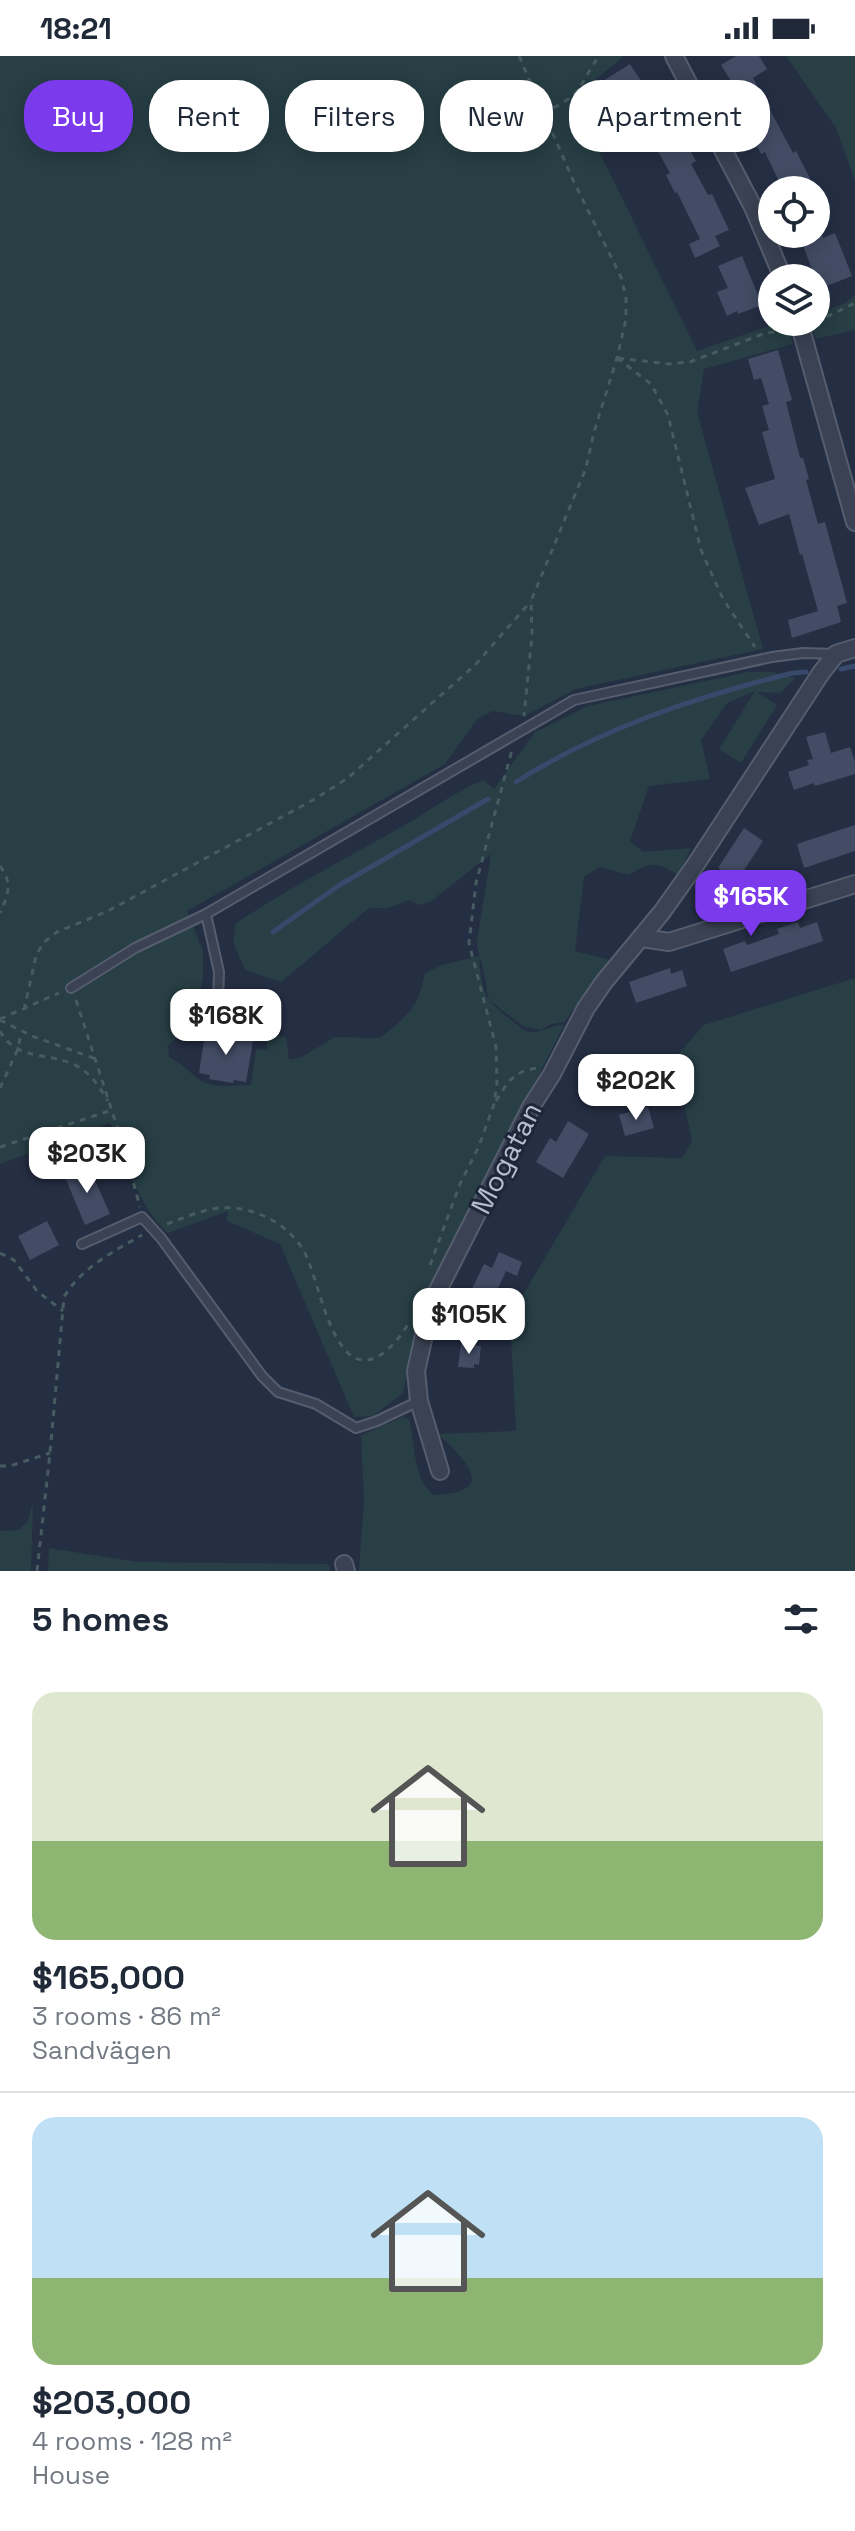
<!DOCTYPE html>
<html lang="en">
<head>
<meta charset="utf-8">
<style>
	:root { --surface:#fff; --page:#f2f2f3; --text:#1f2937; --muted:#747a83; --line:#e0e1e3; --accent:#7c3aed }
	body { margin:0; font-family:"Space Grotesk",sans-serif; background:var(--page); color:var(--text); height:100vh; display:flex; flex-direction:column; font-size:30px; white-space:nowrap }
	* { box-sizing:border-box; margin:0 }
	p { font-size:26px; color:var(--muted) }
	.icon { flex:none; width:44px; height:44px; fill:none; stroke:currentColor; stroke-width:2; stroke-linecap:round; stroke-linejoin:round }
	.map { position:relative; height:1515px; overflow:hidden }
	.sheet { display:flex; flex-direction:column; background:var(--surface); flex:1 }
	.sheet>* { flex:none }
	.banner { position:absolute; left:24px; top:24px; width:808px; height:72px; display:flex; gap:16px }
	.buttons { position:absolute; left:758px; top:120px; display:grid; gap:16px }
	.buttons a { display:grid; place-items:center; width:72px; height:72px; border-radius:50%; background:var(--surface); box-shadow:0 4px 20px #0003; font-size:40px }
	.price { position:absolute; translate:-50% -68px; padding:0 18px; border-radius:16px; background:#fff; color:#222; font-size:26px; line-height:52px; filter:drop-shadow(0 2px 4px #0008) }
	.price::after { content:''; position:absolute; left:50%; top:48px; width:24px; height:18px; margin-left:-12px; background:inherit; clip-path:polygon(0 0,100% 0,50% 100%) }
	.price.on { background:var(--accent); color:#fff }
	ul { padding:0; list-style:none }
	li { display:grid; align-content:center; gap:16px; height:424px; padding:0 32px }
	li+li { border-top:2px solid var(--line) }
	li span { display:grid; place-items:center; height:248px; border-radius:24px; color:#555 }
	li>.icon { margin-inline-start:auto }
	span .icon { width:144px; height:144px; fill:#fffc; stroke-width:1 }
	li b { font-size:34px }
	h2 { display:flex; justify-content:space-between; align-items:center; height:96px; padding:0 32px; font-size:34px }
	.chip { padding:0 28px; border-radius:32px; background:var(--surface); box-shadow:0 4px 20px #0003; font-size:28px; line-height:72px }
	.chip.on { background:var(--accent); color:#fff }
	.status { display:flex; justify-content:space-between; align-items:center; height:56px; padding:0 40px; background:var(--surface); direction:ltr }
	.status svg { height:22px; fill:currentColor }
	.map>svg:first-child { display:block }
	.green { fill:#273f45 }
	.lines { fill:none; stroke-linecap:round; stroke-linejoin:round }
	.stream { stroke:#38496c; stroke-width:5 }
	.building { fill:#424c64 }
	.lane-casing { stroke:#555d6e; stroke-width:12 }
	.street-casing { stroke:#555d6e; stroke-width:20 }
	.path { stroke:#465c61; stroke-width:3; stroke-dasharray:6 6; stroke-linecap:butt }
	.lane { stroke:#3a4253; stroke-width:8 }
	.street { stroke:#3a4253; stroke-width:16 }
	.labels { text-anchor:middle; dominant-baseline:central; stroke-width:6; stroke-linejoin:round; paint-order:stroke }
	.street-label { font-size:28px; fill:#b7bdcd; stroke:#1e2739 }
</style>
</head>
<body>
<div class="status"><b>18:21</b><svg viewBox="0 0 49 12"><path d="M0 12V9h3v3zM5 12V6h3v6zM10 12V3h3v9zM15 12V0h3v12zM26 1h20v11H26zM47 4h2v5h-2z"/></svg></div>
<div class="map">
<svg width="855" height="1515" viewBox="0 0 855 1515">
	<rect width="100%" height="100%" fill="#252f44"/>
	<path class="green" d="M0 0H624L573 42 697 295 781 266H786L793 288 704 313 697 356 763 593 576 633 524 660 493 655 477 663 445 708 187 855 203 895V920L198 948 188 974 168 989 169 1001C182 1007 189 1016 200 1024 214 1033 236 1029 251 1029L256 993 267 994V980L286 981 289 1003 300 1002 335 981 380 982C407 960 418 953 425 917L442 909 479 900 477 885 491 798 430 846 419 849 409 844 388 852H369L281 926 245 914 233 886 236 867C289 832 347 802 403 770 432 754 452 737 483 724L494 733 535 676 588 650 748 616H772L795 622 780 637 757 636 777 649 741 707 719 693 755 635 727 647 701 684 710 723 649 730 630 785 643 796 691 792 678 819C656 806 651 805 629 819L599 811 584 821 575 895 610 904 564 966 551 968 541 974 524 971 489 944 481 903H479C483 938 483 942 510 963 515 967 521 973 526 975 538 979 551 969 564 969L427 1241 418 1267 403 1337 373 1360 354 1361 280 1188 227 1165 228 1155 168 1177C140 1154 124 1100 110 1067L0 1108Z
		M786 0H855V125L836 72Z
		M855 239V274L816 283 810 266H816V259L845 247Z
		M855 922V1515H359L364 1445 361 1379 403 1361 409 1363C416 1389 412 1420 433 1439 499 1437 467 1405 438 1378L516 1375 510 1261 605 1100 682 1102 692 1084 674 1003 704 969Z
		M33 1445 31 1515H0V1475L19 1474 28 1465Z
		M49 1492 138 1506 328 1508 331 1515H48Z"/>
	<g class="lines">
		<path class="stream" d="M841 613 855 610
			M516 726C601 672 696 641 793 617L806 616
			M273 876 338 830 488 743"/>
	</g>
	<path class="building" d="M736 0H759L767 13 753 22 793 97 796 95 816 134H783L765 96 761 98 734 47 742 43 721 9Z
		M630 8 645 31 642 34 670 77 678 73 696 105 691 108 708 139 712 138 729 174 715 180 720 190 695 202 689 188 700 183 677 136 675 137 666 119 670 117 642 67 634 73 603 25Z
		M835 177 852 220 819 233 799 178H822L823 182Z
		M742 200 762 249 738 258 737 255 727 260 717 236 728 232 718 210Z
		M778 294 792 344 786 346 800 402H803L809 423 806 424 818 468 825 466 847 547 837 550 841 566 792 582 788 564 818 555 802 498 800 499 789 458 759 469 745 432 775 423 762 376 769 374 762 350 769 348 761 322 754 324 748 303Z
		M825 676 831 697 850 691 855 706V718L815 730 814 727 794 734 788 716 809 709 807 704 813 703 806 681Z
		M855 769V795L804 812 797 788Z
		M744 772 763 785 737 825 718 812Z
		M798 866 800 872 817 866 823 885 731 916 723 893 745 885 747 889 779 878 777 873Z
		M670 912 671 918 682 914 687 930 636 947 629 926Z
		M219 975 243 979 242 983 253 985 246 1026 234 1024 233 1027 209 1023 210 1019 199 1017 205 978 218 980Z
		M648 1051 654 1072 625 1080 619 1059Z
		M568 1065 589 1078 563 1122 536 1106 550 1082 556 1086Z
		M88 1109 110 1158 85 1169 65 1121Z
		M47 1165 59 1189 30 1204 18 1180Z
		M499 1196 522 1206 517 1220 506 1215 489 1251 468 1241 484 1208 492 1212Z
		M461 1288 481 1290 479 1309 474 1308V1312L458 1311Z"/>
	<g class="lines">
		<defs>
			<path id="lane" d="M206 858 219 916 218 947
				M71 932 135 892 206 858 574 644 772 601 803 597 835 598
				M82 1188 142 1161 161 1182 262 1320 278 1336 316 1348 356 1372 377 1365 419 1345"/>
			<path id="street" d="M674 0 753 151 783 222
				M799 266 855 466
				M642 882 669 886 855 828
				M440 1415 419 1345 416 1315 431 1248 531 1051 552 1018 586 952 604 926 662 856 696 808 821 617 836 598 855 592
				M344 1508 346 1515"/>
		</defs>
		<use href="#lane" class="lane-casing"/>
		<use href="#street" class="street-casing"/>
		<path class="path" d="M519 0 573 124 621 221 626 242V263L617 302 594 376 586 412 531 545 532 579 524 660
			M544 59C554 50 568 46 577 35 585 24 591 11 599 0
			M816 266 855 247
			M617 302 651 328 668 359 701 494 723 543 755 591
			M618 302 668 308 690 306 763 278 784 274
			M0 810C13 827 8 839 0 857
			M76 944 123 1089 140 1151
			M24 954 36 900 43 887 57 876 108 855 315 743 349 721 476 608 531 545
			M0 963 59 937
			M0 964 32 980 96 1003
			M0 975C15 1004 49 997 73 1008 90 1016 99 1030 108 1045
			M0 1032 18 993 21 977
			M496 1045C508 1026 512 1016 537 1012
			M0 1091 112 1054 111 1052
			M167 1168C183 1162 201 1154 219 1152 255 1149 295 1170 308 1204 318 1230 324 1260 338 1284 363 1327 394 1292 410 1265
			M0 1197 14 1204 37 1235 63 1255
			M430 1209 460 1128 479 1090 494 1048 497 1027 496 991 469 887 476 827 512 694
			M0 1410H10L50 1397
			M37 1515 50 1397 64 1241C80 1213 114 1195 142 1179"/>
		<use href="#lane" class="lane"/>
		<use href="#street" class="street"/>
	</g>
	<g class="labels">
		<g class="street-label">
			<text transform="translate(506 1102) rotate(-63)">Mogatan</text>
		</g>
	</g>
</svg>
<div class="buttons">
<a><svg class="icon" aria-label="locate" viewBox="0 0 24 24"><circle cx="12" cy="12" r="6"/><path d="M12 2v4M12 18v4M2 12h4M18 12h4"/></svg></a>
<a><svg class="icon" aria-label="layers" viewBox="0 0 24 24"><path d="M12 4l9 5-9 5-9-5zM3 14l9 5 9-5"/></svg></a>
</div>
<b class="price on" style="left:751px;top:882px">$165K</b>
<b class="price" style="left:226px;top:1001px">$168K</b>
<b class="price" style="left:636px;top:1066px">$202K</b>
<b class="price" style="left:87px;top:1139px">$203K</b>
<b class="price" style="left:469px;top:1300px">$105K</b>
<div class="banner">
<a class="chip on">Buy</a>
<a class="chip">Rent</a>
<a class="chip">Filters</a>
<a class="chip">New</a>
<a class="chip">Apartment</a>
</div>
</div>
<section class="sheet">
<h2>5 homes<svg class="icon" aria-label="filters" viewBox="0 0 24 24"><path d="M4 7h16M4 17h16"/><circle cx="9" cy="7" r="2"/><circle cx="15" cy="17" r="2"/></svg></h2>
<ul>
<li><span style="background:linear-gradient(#dfe7d0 60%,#8fb573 0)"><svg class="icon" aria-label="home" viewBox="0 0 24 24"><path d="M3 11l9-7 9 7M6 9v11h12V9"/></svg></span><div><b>$165,000</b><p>3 rooms · 86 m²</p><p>Sandvägen</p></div></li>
<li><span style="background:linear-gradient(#bfe0f5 65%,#8fb573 0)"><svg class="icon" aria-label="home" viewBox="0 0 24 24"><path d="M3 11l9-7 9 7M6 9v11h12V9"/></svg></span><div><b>$203,000</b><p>4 rooms · 128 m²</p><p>House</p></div></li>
</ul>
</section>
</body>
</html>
